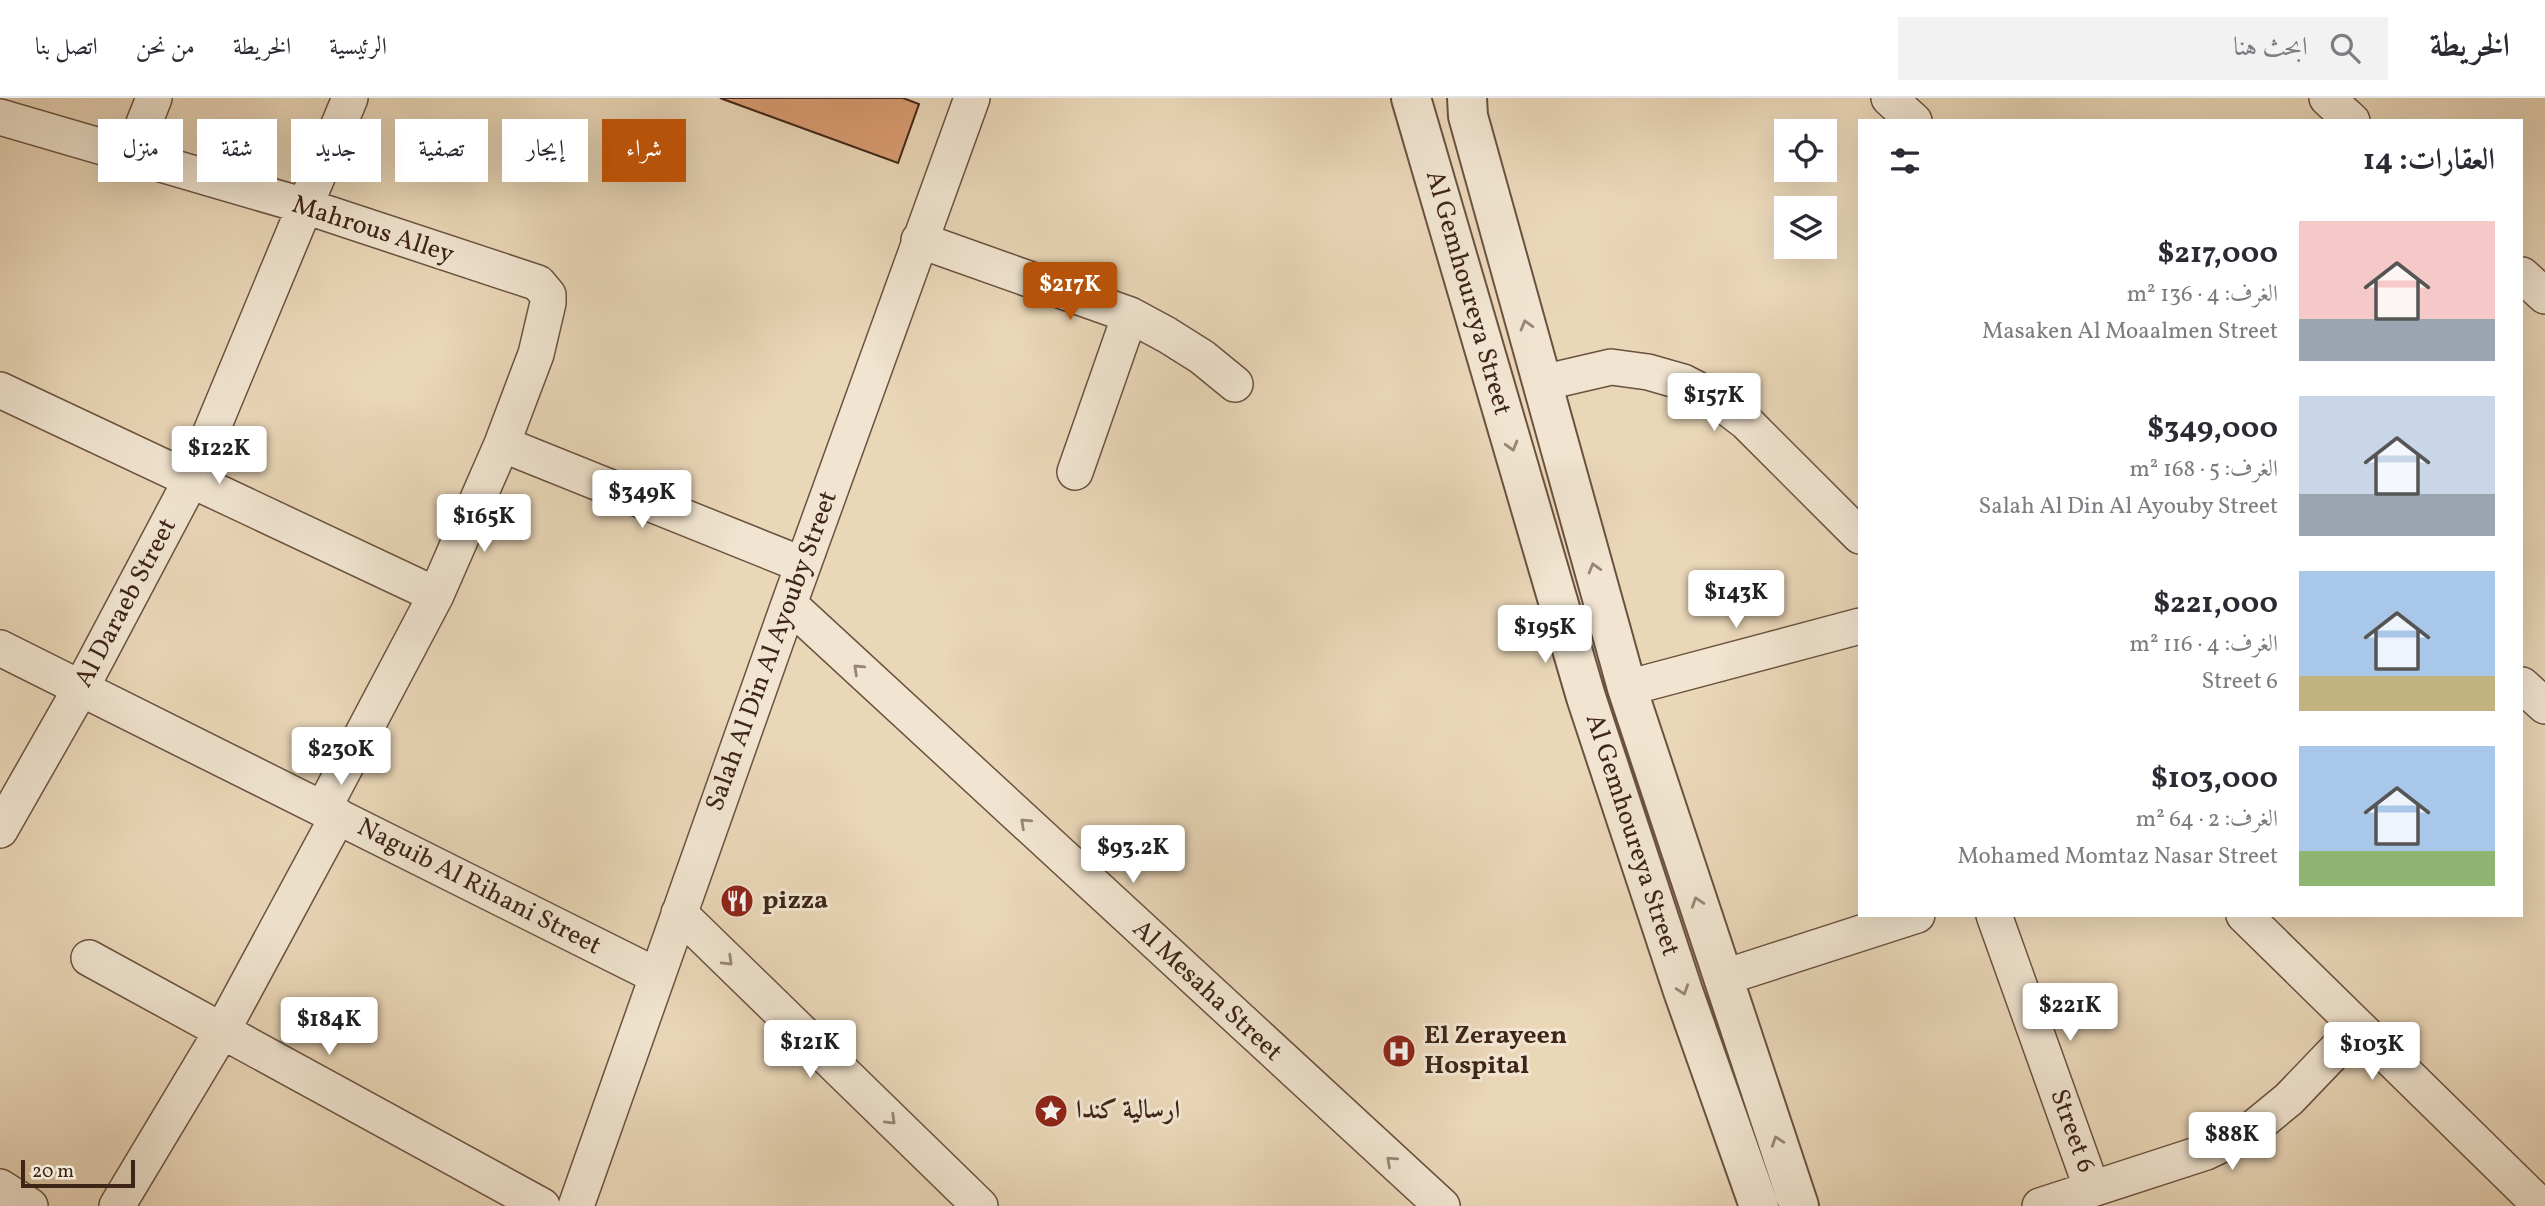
<!DOCTYPE html>
<html lang="ar">
<head>
<meta charset="utf-8">
<style>
	:root { --surface:#fff; --page:#f2f2f3; --text:#2b2b33; --muted:#7c7c81; --line:#e1e1e2; --accent:#b45309 }
	body { margin:0; font-family:Vollkorn,Amiri,serif; background:var(--page); color:var(--text); direction:rtl; height:100vh; display:flex; flex-direction:column; font-size:26px; white-space:nowrap }
	* { box-sizing:border-box; margin:0 }
	p { font-size:23px; color:var(--muted) }
	.icon { flex:none; width:38px; height:38px; fill:none; stroke:currentColor; stroke-width:2; stroke-linecap:round; stroke-linejoin:round }
	.map { position:relative; flex:1; overflow:hidden; direction:ltr }
	.drawer { position:absolute; left:1858px; top:21px; width:665px; height:798px; display:flex; flex-direction:column; background:var(--surface); border-radius:0px; box-shadow:0 7px 28px #0002; direction:rtl }
	.drawer>* { flex:none }
	.guide { position:absolute; left:21px; top:21px; width:665px; height:63px; direction:rtl; display:flex; gap:14px }
	.controls { position:absolute; left:1774px; top:21px; display:grid; gap:14px }
	.controls a { display:grid; place-items:center; width:63px; height:63px; border-radius:0px; background:var(--surface); box-shadow:0 7px 28px #0002; font-size:35px }
	.scale { position:absolute; left:21px; bottom:18px; width:114px; box-sizing:border-box; padding-left:7px; border:4px solid #3f2518; border-top:0; font-size:19px; line-height:24px; white-space:nowrap; color:#3f2518; -webkit-text-stroke:5px #f1e5d1; paint-order:stroke }
	.price { position:absolute; translate:-50% -60px; padding:0 16px; border-radius:7px; background:#fff; color:#222; font-size:23px; line-height:46px; filter:drop-shadow(0 2px 4px #0008) }
	.price::after { content:''; position:absolute; left:50%; top:42px; width:21px; height:16px; margin-left:-10px; background:inherit; clip-path:polygon(0 0,100% 0,50% 100%) }
	.price.current { background:var(--accent); color:#fff }
	ul { padding:0; list-style:none }
	li { display:flex; align-items:center; gap:21px; height:175px; padding:0 28px }
	li span { display:grid; place-items:center; flex:none; width:196px; height:140px; border-radius:0px; color:#555 }
	li>.icon { margin-inline-start:auto }
	span .icon { width:84px; height:84px; fill:#fffc; stroke-width:1 }
	li b { font-size:30px }
	h2 { display:flex; justify-content:space-between; align-items:center; height:84px; padding:0 28px; font-size:30px }
	.pill { padding:0 24px; border-radius:0px; background:var(--surface); box-shadow:0 7px 28px #0002; font-size:24px; line-height:63px }
	.pill.current { background:var(--accent); color:#fff }
	header { display:flex; align-items:center; gap:42px; box-sizing:border-box; height:98px; padding:0 35px; background:var(--surface); border-bottom:2px solid var(--line) }
	header strong { font-size:33px }
	nav { display:flex; gap:38px; margin-inline-start:auto; font-size:24px }
	.search { width:490px; height:63px; background:var(--page); display:flex; align-items:center; gap:18px; box-sizing:border-box; padding:0 24px; border-radius:0px; color:var(--muted); font-size:26px }
	.map>svg:first-child { display:block }
	.building { fill:#d99b71; stroke:#3f2518; stroke-width:2 }
	.lines { fill:none; stroke-linecap:round; stroke-linejoin:round }
	.minor-casing { stroke:#6a5240; stroke-width:38 }
	.tertiary-casing { stroke:#6a5240; stroke-width:42 }
	.minor { stroke:#f1e5d1; stroke-width:35 }
	.tertiary { stroke:#f1e5d1; stroke-width:38 }
	.oneway { stroke:#988574 }
	.labels { text-anchor:middle; dominant-baseline:central; stroke-width:6; stroke-linejoin:round; paint-order:stroke }
	.street-label { font-size:26px; fill:#3f2518; stroke:#f1e5d1 }
	.poi-label { font-size:26px; font-weight:bold; fill:#3f2518; stroke:#f1e5d1; text-anchor:start }
</style>
</head>
<body>
<header>
<strong>الخريطة</strong>
<div class="search"><svg class="icon" aria-label="search" viewBox="0 0 24 24"><circle cx="10" cy="10" r="6"/><path d="M15 15l6 6"/></svg>ابحث هنا</div>
<nav><a>الرئيسية</a><a>الخريطة</a><a>من نحن</a><a>اتصل بنا</a></nav>
</header>
<div class="map">
<svg width="2545" height="1108" viewBox="0 0 2545 1108">
	<rect width="100%" height="100%" fill="#ead7b8"/>
	<filter id="stains"><feTurbulence type="fractalNoise" baseFrequency=".00286" numOctaves="4"/><feColorMatrix values="0 0 0 0 .2 0 0 0 0 .09 0 0 0 0 .02 0 0 0 .5 -.17"/></filter>
	<radialGradient id="worn" r=".72"><stop offset=".6" stop-color="#630" stop-opacity="0"/><stop offset="1" stop-color="#630" stop-opacity=".3"/></radialGradient>
	<path class="building" d="M720 0H903L919 6 898 65Z"/>
	<g class="lines">
		<defs>
			<path id="minor" d="M1889 0 1914 23
				M2327 0 2352 23
				M0 19 305 108 538 185 548 197V205L536 256 502 346 436 497 323 711
				M131 58 154 0
				M919 142 1130 217 1167 237 1202 259 1235 286
				M2522 177 2545 198
				M1542 285 1611 269 1648 274 1683 284 1716 301 1746 324 1860 438
				M0 292 436 497
				M502 346 803 467
				M1075 374 1130 217
				M789 506 1442 1108
				M0 550 657 878
				M2522 587 2545 608
				M1627 590 1860 528
				M0 732 81 590 191 382 350 0
				M679 815 980 1108
				M1994 817 2092 1091
				M2244 817 2541 1108
				M89 860 542 1108
				M1722 880 1917 817
				M0 1089 30 1108
				M117 1108 222 933 338 718
				M576 1108 789 506 972 0
				M2040 1108 2206 1054 2250 1033 2289 1001 2357 930"/>
			<path id="tertiary" d="M1411 0 1586 599 1683 893 1759 1108
				M1467 0 1468 18 1627 590 1799 1108"/>
		</defs>
		<use href="#minor" class="minor-casing"/>
		<use href="#tertiary" class="tertiary-casing"/>
		<use href="#minor" class="minor"/>
		<use href="#tertiary" class="tertiary"/>
	</g>
	<defs><path id="oneway-chevron" d="M-2-3.5L2.5 0L-2 3.5" fill="none" stroke-width="1.6" stroke-linecap="round" stroke-linejoin="round" transform="scale(1.75)"/></defs>
	<g class="oneway">
		<use href="#oneway-chevron" transform="translate(1526 227) rotate(-106)"/>
		<use href="#oneway-chevron" transform="translate(1512 348) rotate(74)"/>
		<use href="#oneway-chevron" transform="translate(1594 470) rotate(-106)"/>
		<use href="#oneway-chevron" transform="translate(858 571) rotate(-137)"/>
		<use href="#oneway-chevron" transform="translate(1025 725) rotate(-137)"/>
		<use href="#oneway-chevron" transform="translate(1697 804) rotate(-108)"/>
		<use href="#oneway-chevron" transform="translate(728 863) rotate(44)"/>
		<use href="#oneway-chevron" transform="translate(1683 892) rotate(71)"/>
		<use href="#oneway-chevron" transform="translate(891 1022) rotate(44)"/>
		<use href="#oneway-chevron" transform="translate(1777 1043) rotate(-109)"/>
		<use href="#oneway-chevron" transform="translate(1391 1063) rotate(-138)"/>
	</g>
	<defs>
		<symbol id="restaurant-disc" viewBox="-11 -11 22 22"><circle r="9.5" fill="#8f2418" stroke="#f1e5d1"/><path d="M-5-6h1v4h1v-4h1v4h1v-4h1v5L-1.5 .5V6h-2V.5L-5-1ZM5-6V6H3V1.5H1.5Q1.5-4 5-6Z" fill="#fff"/></symbol>
		<symbol id="hospital-disc" viewBox="-11 -11 22 22"><circle r="9.5" fill="#8f2418" stroke="#f1e5d1"/><path d="M-5-5h3v3.5h4V-5h3V5h-3V1.5h-4V5h-3Z" fill="#fff"/></symbol>
		<symbol id="sight-disc" viewBox="-11 -11 22 22"><circle r="9.5" fill="#8f2418" stroke="#f1e5d1"/><path d="M0-6L1.8-2.2L6-1.7L2.9 1.2L3.7 5.4L0 3.3L-3.7 5.4L-2.9 1.2L-6-1.7L-1.8-2.2Z" fill="#fff"/></symbol>
	</defs>
	<g fill-rule="evenodd">
		<use href="#restaurant-disc" x="718" y="784" width="38" height="38"/>
		<use href="#hospital-disc" x="1380" y="934" width="38" height="38"/>
		<use href="#sight-disc" x="1032" y="994" width="38" height="38"/>
	</g>
	<g class="labels">
		<g class="street-label">
			<text transform="translate(373 132) rotate(18)">Mahrous Alley</text>
			<text transform="translate(1468 195) rotate(74)">Al Gemhoureya Street</text>
			<text transform="translate(126 505) rotate(-62)">Al Daraeb Street</text>
			<text transform="translate(772 553) rotate(-70)">Salah Al Din Al Ayouby Street</text>
			<text transform="translate(1632 737) rotate(72)">Al Gemhoureya Street</text>
			<text transform="translate(479 789) rotate(27)">Naguib Al Rihani Street</text>
			<text transform="translate(1207 893) rotate(43)">Al Mesaha Street</text>
			<text transform="translate(2072 1033) rotate(70)">Street 6</text>
		</g>
		<g class="poi-label">
			<text x="762" y="803">pizza</text>
			<text x="1424" y="938">El Zerayeen<tspan x="1424" dy="30">Hospital</tspan></text>
			<text x="1076" y="1013">ارسالية كندا</text>
		</g>
	</g>
	<rect width="100%" height="100%" filter="url(#stains)"/>
	<rect width="100%" height="100%" fill="url(#worn)"/>
</svg>
<div class="controls">
<a><svg class="icon" aria-label="locate" viewBox="0 0 24 24"><circle cx="12" cy="12" r="6"/><path d="M12 2v4M12 18v4M2 12h4M18 12h4"/></svg></a>
<a><svg class="icon" aria-label="layers" viewBox="0 0 24 24"><path d="M12 4l9 5-9 5-9-5zM3 14l9 5 9-5"/></svg></a>
</div>
<div class="scale">20 m</div>
<b class="price current" style="left:1070px;top:224px">$217K</b>
<b class="price" style="left:1714px;top:335px">$157K</b>
<b class="price" style="left:219px;top:388px">$122K</b>
<b class="price" style="left:642px;top:432px">$349K</b>
<b class="price" style="left:484px;top:456px">$165K</b>
<b class="price" style="left:1736px;top:532px">$143K</b>
<b class="price" style="left:1545px;top:567px">$195K</b>
<b class="price" style="left:341px;top:689px">$230K</b>
<b class="price" style="left:1133px;top:787px">$93.2K</b>
<b class="price" style="left:2070px;top:945px">$221K</b>
<b class="price" style="left:329px;top:959px">$184K</b>
<b class="price" style="left:810px;top:982px">$121K</b>
<b class="price" style="left:2372px;top:984px">$103K</b>
<b class="price" style="left:2232px;top:1074px">$88K</b>
<div class="guide">
<a class="pill current">شراء</a>
<a class="pill">إيجار</a>
<a class="pill">تصفية</a>
<a class="pill">جديد</a>
<a class="pill">شقة</a>
<a class="pill">منزل</a>
</div>
<section class="drawer">
<h2>العقارات: 14<svg class="icon" aria-label="filters" viewBox="0 0 24 24"><path d="M4 7h16M4 17h16"/><circle cx="9" cy="7" r="2"/><circle cx="15" cy="17" r="2"/></svg></h2>
<ul>
<li><span style="background:linear-gradient(#f6c9c9 70%,#9aa5b1 0)"><svg class="icon" aria-label="home" viewBox="0 0 24 24"><path d="M3 11l9-7 9 7M6 9v11h12V9"/></svg></span><div><b>$217,000</b><p>الغرف: 4 · 136 m²</p><p>Masaken Al Moaalmen Street</p></div></li>
<li><span style="background:linear-gradient(#c9d6e8 70%,#9aa5b1 0)"><svg class="icon" aria-label="home" viewBox="0 0 24 24"><path d="M3 11l9-7 9 7M6 9v11h12V9"/></svg></span><div><b>$349,000</b><p>الغرف: 5 · 168 m²</p><p>Salah Al Din Al Ayouby Street</p></div></li>
<li><span style="background:linear-gradient(#a9c7e8 75%,#c2b280 0)"><svg class="icon" aria-label="home" viewBox="0 0 24 24"><path d="M3 11l9-7 9 7M6 9v11h12V9"/></svg></span><div><b>$221,000</b><p>الغرف: 4 · 116 m²</p><p>Street 6</p></div></li>
<li><span style="background:linear-gradient(#a9c7e8 75%,#8fb573 0)"><svg class="icon" aria-label="home" viewBox="0 0 24 24"><path d="M3 11l9-7 9 7M6 9v11h12V9"/></svg></span><div><b>$103,000</b><p>الغرف: 2 · 64 m²</p><p>Mohamed Momtaz Nasar Street</p></div></li>
</ul>
</section>
</div>
</body>
</html>
